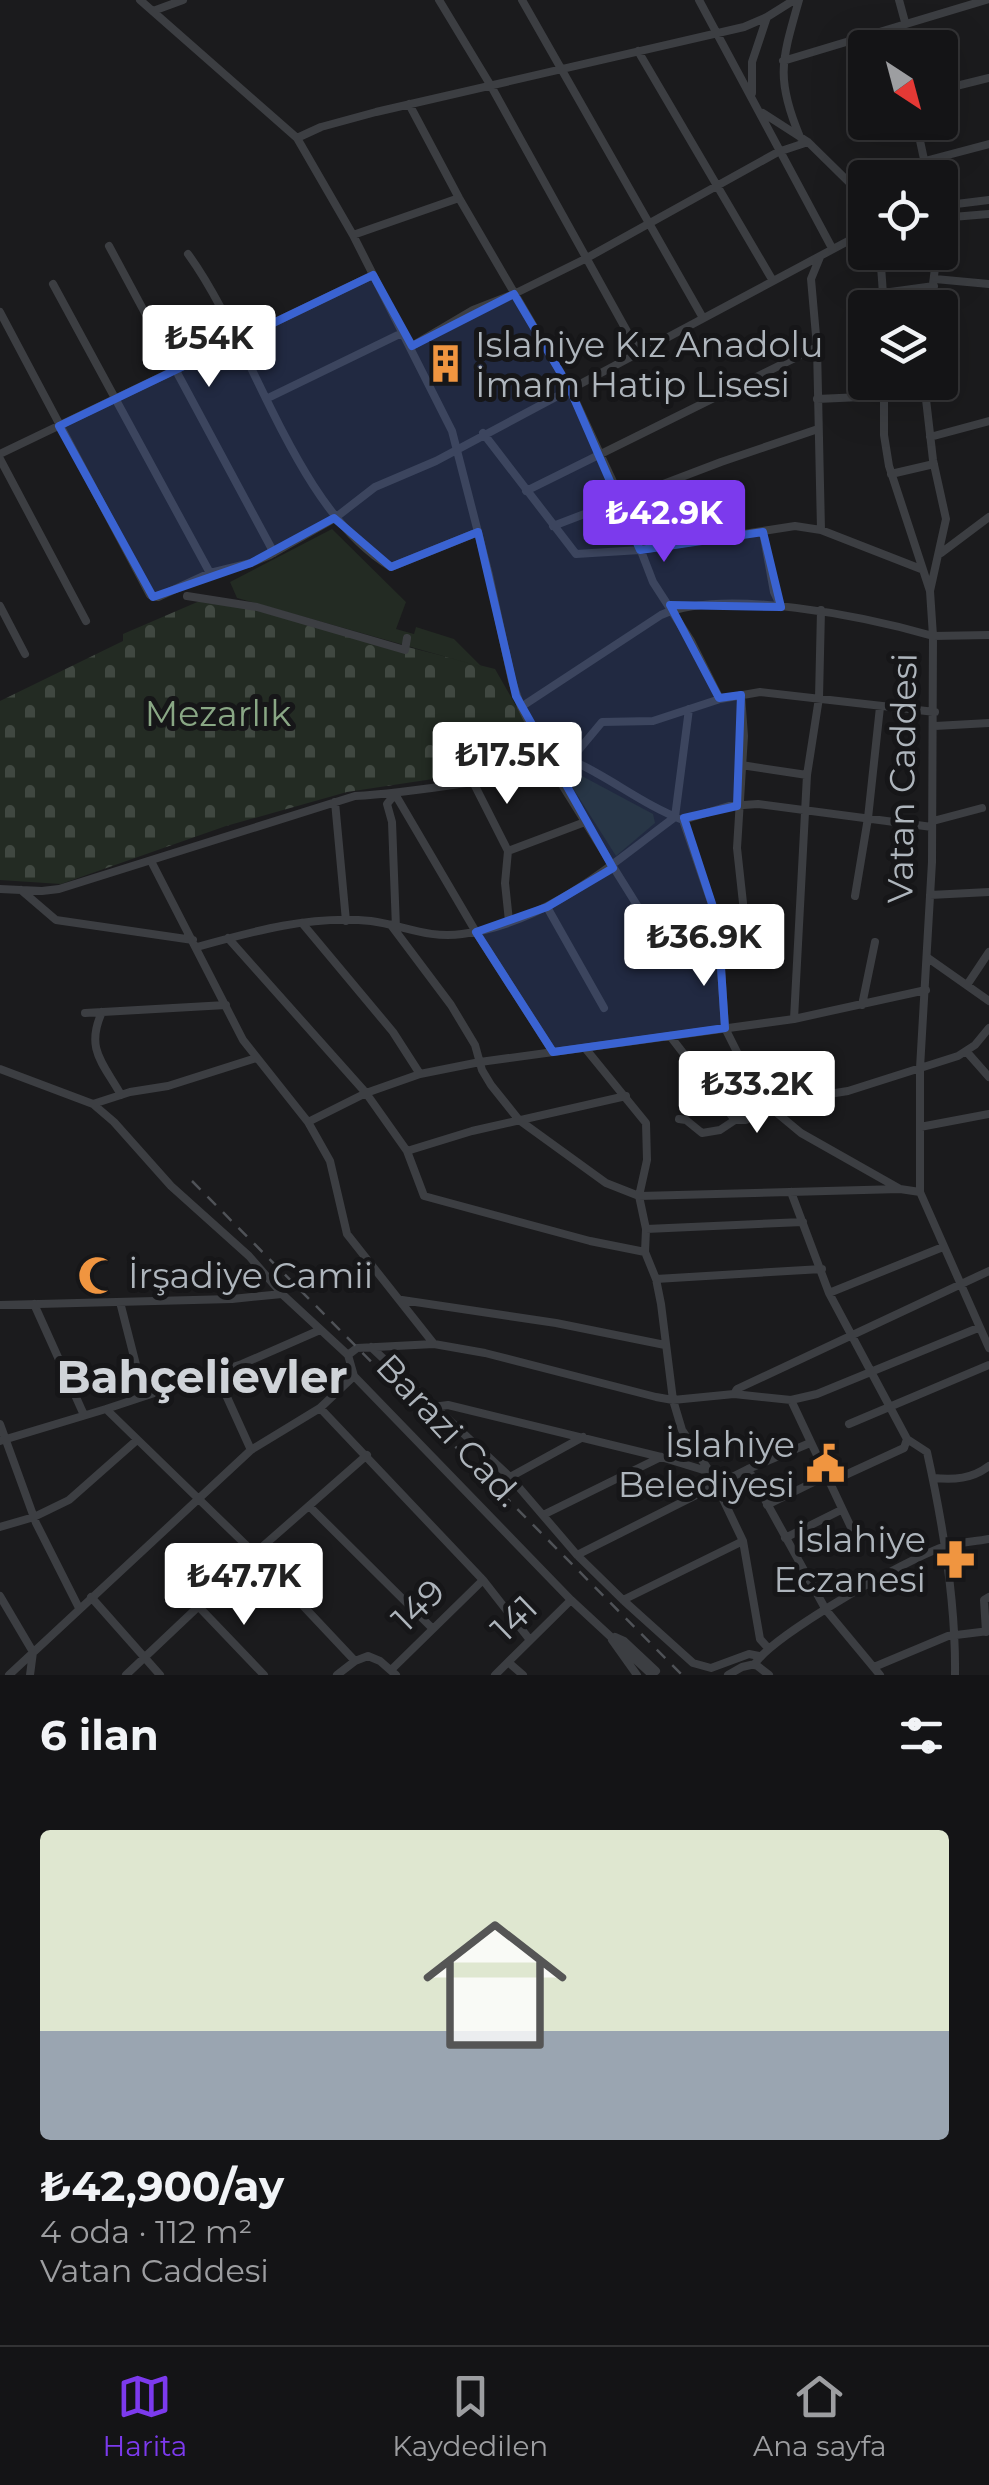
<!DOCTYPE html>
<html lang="tr">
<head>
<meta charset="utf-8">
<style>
	:root { --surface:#141416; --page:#212123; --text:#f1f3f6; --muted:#9d9ea1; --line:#333335; --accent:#7c3aed }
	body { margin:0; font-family:Montserrat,sans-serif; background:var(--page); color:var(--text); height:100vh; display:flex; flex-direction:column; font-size:38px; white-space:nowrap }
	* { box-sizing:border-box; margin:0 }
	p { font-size:32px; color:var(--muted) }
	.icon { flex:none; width:55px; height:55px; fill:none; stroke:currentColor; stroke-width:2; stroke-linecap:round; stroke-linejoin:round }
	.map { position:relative; height:1675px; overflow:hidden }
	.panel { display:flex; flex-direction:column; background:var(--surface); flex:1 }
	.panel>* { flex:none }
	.needle { width:65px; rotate:144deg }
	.fabs { position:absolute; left:848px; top:30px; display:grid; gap:20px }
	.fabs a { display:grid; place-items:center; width:110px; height:110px; border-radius:10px; background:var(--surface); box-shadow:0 10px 40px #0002,0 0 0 2px var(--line); font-size:50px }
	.price { position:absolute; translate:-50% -85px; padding:0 22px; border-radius:10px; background:#fff; color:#222; font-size:32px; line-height:65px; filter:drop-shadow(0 2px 5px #0008) }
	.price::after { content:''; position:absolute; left:50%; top:60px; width:30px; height:22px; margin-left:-15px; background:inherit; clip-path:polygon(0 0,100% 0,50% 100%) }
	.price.current { background:var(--accent); color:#fff }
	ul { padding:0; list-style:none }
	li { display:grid; align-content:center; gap:20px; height:530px; padding:0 40px }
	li+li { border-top:2px solid var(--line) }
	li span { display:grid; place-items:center; height:310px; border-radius:10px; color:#555 }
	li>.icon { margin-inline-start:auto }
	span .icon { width:180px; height:180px; fill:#fffc; stroke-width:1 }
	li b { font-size:42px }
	h2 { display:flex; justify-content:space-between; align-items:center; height:120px; padding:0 40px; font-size:42px }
	.menu { display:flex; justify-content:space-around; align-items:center; height:140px; border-top:2px solid var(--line); background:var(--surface); font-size:28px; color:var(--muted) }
	.menu a { display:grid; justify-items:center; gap:5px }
	.menu .current { color:var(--accent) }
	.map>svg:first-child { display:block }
	.cemetery { fill:url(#cemetery-stones) }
	.park { fill:#232b23 }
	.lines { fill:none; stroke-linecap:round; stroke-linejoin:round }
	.minor { stroke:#3c3e42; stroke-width:8 }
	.rail { stroke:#4f5257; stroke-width:2.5; stroke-dasharray:12 10; stroke-linecap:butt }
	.marked { fill:#3a63d2; fill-opacity:0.2; stroke:#3a63d2; stroke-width:8; stroke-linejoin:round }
	.labels { text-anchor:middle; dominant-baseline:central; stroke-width:10; stroke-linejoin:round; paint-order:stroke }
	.poi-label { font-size:35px; fill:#aeb5bc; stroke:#161618; text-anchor:start }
	.park-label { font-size:35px; fill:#89a785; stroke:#161618 }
	.street-label { font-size:35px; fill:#aeb5bc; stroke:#161618 }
	.district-label { font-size:45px; font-weight:bold; fill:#cfd3d8; stroke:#161618 }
</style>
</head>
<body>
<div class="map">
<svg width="989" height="1675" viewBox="0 0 989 1675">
	<defs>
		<pattern id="cemetery-stones" width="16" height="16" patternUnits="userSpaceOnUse" patternTransform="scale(2.5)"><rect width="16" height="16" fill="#232b23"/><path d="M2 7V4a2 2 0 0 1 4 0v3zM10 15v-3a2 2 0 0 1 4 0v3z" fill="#404841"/></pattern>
	</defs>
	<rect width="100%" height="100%" fill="#1b1b1d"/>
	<path class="cemetery" d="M209 597 495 669 543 753 479 772 347 792 226 826 61 884 0 880V701L123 641V634Z"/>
	<path class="park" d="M332 529 406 602 396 629 414 634 416 627 454 639 482 667 237 598 230 582Z
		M582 776 653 814 655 823 616 856 569 782 570 778Z"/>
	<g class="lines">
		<path class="minor" d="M140 0 297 138
			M439 0 491 86 639 353
			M522 0 703 318
			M699 0 832 248
			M799 0C782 60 775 78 800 137
			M899 0 905 22
			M153 11 183 0
			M638 51 773 281
			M783 61 986 0
			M940 90 989 78
			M752 93V62L767 17
			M409 104 459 198 569 387 621 499 653 582 691 641 720 699
			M763 113 808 142 865 198
			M916 122 928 178
			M925 161 989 144
			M940 206 989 200
			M940 218 989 214
			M353 235 459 198
			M109 246 274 553
			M880 252 884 308
			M188 254C254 345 295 510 391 567L478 532
			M820 257 811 279 817 347 821 530
			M935 279 989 284
			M53 284 210 573
			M883 293 934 286
			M930 308 937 252
			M0 312 150 595 158 597 210 573 251 563 270 555 335 518 375 487 436 461 865 232
			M412 346 473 310 514 294 585 259 778 152 808 142
			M884 382V435L889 466 930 591 933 636 989 635
			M924 382 933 460 946 519 930 591
			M268 398 404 332
			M817 399 884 396
			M483 433 576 554 640 550 795 526 821 530 921 569
			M930 437 989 421
			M0 454 373 275
			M0 459 86 621
			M891 474 934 464
			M526 491 817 347
			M553 526 721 462 818 429
			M763 532 774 592 781 607
			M941 553 989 517
			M187 596 257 607 405 650 407 638
			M0 606 25 654
			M741 695 744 736 737 848 743 903
			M521 707 661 615C724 587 867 617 933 636L932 862 920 1068V1192L989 1348
			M935 726 989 723
			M545 751C595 764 635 802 683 820L718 922 725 1028 753 1084 771 1108 801 1133 900 1189
			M572 758 602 722 653 721 720 699 760 692 935 712
			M741 765 807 775
			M472 780 508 851 505 883 509 921
			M395 794 476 932 553 1052
			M395 794 387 804 392 822 396 928
			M335 802 346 921
			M683 820 729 806 758 804 932 827
			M933 821 982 808
			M508 851 585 822
			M151 861 243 1040 308 1122 330 1161 347 1234 434 1344
			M0 889 42 891 59 889 355 796C422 793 487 777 554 772
			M21 890 56 920 193 940
			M930 895 989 892
			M855 896 868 818 880 707
			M547 907 604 1008
			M302 923 393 1032 420 1074
			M391 925 451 1005 475 1045 482 1070 491 1085 519 1120 606 1183 639 1196 900 1189 920 1192
			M650 926 554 772 521 707 512 681 489 575 452 431 353 235 297 138 321 127 376 112 744 27 767 17 794 0
			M228 938 366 1093 407 1151 424 1196 590 1241 645 1252
			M197 947C254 931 311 915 371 921 402 925 429 939 462 934 547 923 609 866 675 817L689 709
			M928 958 989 1001
			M967 985 989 952
			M862 1005 875 942
			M102 1012C85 1049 103 1063 121 1095
			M85 1013 226 1005
			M794 1019 807 775 819 698 821 610
			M670 1036 735 1120 720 1130 702 1133 686 1120 679 1119
			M585 1048 646 1123 647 1160 639 1196 646 1229 645 1252 656 1279 661 1304 673 1400 682 1430 710 1472 743 1541 760 1639 768 1648
			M966 1051 989 1077
			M0 1069 93 1104 130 1092 168 1086 256 1058
			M758 1092 829 1094 848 1091 958 1056 975 1045 989 1028
			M93 1104 114 1122 171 1186 249 1256 282 1294
			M735 1120H746L771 1108
			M308 1122 366 1093 420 1074 480 1062 794 1019 926 990
			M920 1127 989 1114
			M407 1151 472 1131 626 1096
			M791 1192 829 1293 907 1439 904 1448 830 1482
			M646 1229 803 1222
			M656 1279 822 1269
			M829 1293 943 1247
			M402 1300 556 1323 665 1345
			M120 1302 144 1396
			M34 1304 84 1415
			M0 1305 232 1299 282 1294 348 1355 354 1376 571 1600 651 1674
			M371 1347 510 1477 577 1555 623 1600 693 1663 711 1668 749 1654 759 1656
			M348 1355 357 1348 434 1344 485 1353 656 1397 673 1400 734 1394 791 1400 817 1394 978 1328
			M216 1373 251 1450
			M734 1394 737 1389 989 1271
			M791 1400 856 1538
			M433 1407 448 1405 661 1457 710 1472
			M320 1408 483 1580 530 1640
			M106 1409 242 1364 320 1330
			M0 1424 36 1523 79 1608
			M849 1424 989 1365
			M907 1439 927 1452C943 1524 956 1601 955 1675
			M0 1441 106 1409 245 1544 355 1661
			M748 1469 826 1610 880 1675
			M510 1477 583 1437
			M933 1478C954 1480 972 1479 989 1466
			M767 1505 826 1476
			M310 1507 432 1628
			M543 1515 661 1457
			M0 1527 34 1517 69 1500 137 1440
			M785 1538 841 1510
			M577 1555 748 1469 810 1443
			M0 1596 33 1652 30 1675
			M91 1597 160 1675
			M623 1600 743 1541
			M198 1606 264 1675
			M986 1632 984 1600 989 1597
			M615 1637 624 1641 656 1671
			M612 1640 637 1675
			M508 1662 523 1675
			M754 1665C772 1635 907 1559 943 1547 957 1542 974 1542 989 1539
			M874 1667 948 1636 989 1631
			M391 1670 483 1580
			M9 1675 251 1450 320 1408 354 1376
			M126 1675 254 1554 367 1455
			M337 1675 355 1661 368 1656 380 1661 396 1675
			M495 1675 571 1600
			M728 1675 742 1667 755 1664 769 1675"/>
		<path class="rail" d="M192 1181 682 1675"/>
	</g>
	<path class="marked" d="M373 275 412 346 514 294 569 387 640 550 763 532 781 607 670 605 719 698 741 695 737 806 684 818 718 922 725 1028 553 1052 476 932 547 907 613 868 516 696 478 532 391 567 334 518 251 563 153 597 59 426Z"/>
	<defs>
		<symbol id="building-bare" viewBox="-9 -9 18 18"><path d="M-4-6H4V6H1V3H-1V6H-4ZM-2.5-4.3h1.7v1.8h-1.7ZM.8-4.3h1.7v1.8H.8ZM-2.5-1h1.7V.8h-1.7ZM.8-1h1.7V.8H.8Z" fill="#f09540" stroke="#161618" stroke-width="2.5" paint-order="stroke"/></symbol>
		<symbol id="mosque-bare" viewBox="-9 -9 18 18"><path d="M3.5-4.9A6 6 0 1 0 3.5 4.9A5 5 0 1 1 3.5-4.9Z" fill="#f09540" stroke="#161618" stroke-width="2.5" paint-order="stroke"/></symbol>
		<symbol id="civic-bare" viewBox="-9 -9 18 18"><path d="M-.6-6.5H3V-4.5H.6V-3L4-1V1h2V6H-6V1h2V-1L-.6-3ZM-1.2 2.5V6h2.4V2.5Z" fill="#f09540" stroke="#161618" stroke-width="2.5" paint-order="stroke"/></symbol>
		<symbol id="pharmacy-bare" viewBox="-9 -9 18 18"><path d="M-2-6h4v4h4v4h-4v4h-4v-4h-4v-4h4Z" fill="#f09540" stroke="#161618" stroke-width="2.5" paint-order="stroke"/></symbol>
	</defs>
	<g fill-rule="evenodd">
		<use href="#building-bare" x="418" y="336" width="55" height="55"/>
		<use href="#mosque-bare" x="70" y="1248" width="55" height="55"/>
		<use href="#civic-bare" x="798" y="1436" width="55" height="55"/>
		<use href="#pharmacy-bare" x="928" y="1532" width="55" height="55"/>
	</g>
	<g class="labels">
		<g class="poi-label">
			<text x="475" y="344">Islahiye Kız Anadolu<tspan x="475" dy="40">İmam Hatip Lisesi</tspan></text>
			<text x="128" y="1275">İrşadiye Camii</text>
			<text x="795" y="1444" text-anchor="end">İslahiye<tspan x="795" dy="40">Belediyesi</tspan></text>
			<text x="926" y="1539" text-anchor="end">İslahiye<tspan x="926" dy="40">Eczanesi</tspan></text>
		</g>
		<g class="park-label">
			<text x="218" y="713">Mezarlık</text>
		</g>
		<g class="street-label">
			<text transform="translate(902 778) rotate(-89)">Vatan Caddesi</text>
			<text transform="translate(449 1430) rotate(47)">Barazi Cad.</text>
			<text transform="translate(418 1605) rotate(-44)">149</text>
			<text transform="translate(514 1618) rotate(-44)">141</text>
		</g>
		<g class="district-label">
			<text x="202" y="1376">Bahçelievler</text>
		</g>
	</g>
</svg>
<div class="fabs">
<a><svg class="needle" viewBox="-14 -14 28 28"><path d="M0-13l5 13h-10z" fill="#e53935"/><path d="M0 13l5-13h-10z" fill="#9d9ea1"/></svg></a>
<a><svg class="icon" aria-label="locate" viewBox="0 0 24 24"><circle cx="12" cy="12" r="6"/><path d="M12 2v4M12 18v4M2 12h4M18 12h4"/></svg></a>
<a><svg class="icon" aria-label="layers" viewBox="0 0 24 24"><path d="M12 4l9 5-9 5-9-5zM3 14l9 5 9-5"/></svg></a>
</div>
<b class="price" style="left:209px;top:390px">₺54K</b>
<b class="price current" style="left:664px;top:565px">₺42.9K</b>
<b class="price" style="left:507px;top:807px">₺17.5K</b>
<b class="price" style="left:704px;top:989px">₺36.9K</b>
<b class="price" style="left:757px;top:1136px">₺33.2K</b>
<b class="price" style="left:244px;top:1628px">₺47.7K</b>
</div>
<section class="panel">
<h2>6 ilan<svg class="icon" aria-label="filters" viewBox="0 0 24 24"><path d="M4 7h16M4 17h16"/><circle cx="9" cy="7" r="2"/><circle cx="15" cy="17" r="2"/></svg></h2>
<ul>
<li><span style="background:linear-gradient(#dfe7d0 65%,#9aa5b1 0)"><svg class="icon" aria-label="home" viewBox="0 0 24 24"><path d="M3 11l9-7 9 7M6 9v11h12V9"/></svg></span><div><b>₺42,900/ay</b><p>4 oda · 112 m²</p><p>Vatan Caddesi</p></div></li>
</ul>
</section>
<nav class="menu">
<a class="current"><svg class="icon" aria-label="map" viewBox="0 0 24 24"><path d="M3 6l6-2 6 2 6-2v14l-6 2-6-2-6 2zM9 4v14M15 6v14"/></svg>Harita</a>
<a><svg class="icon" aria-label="saved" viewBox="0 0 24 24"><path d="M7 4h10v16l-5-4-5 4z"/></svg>Kaydedilen</a>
<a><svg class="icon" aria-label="home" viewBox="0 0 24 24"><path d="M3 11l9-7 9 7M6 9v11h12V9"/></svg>Ana sayfa</a>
</nav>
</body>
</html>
